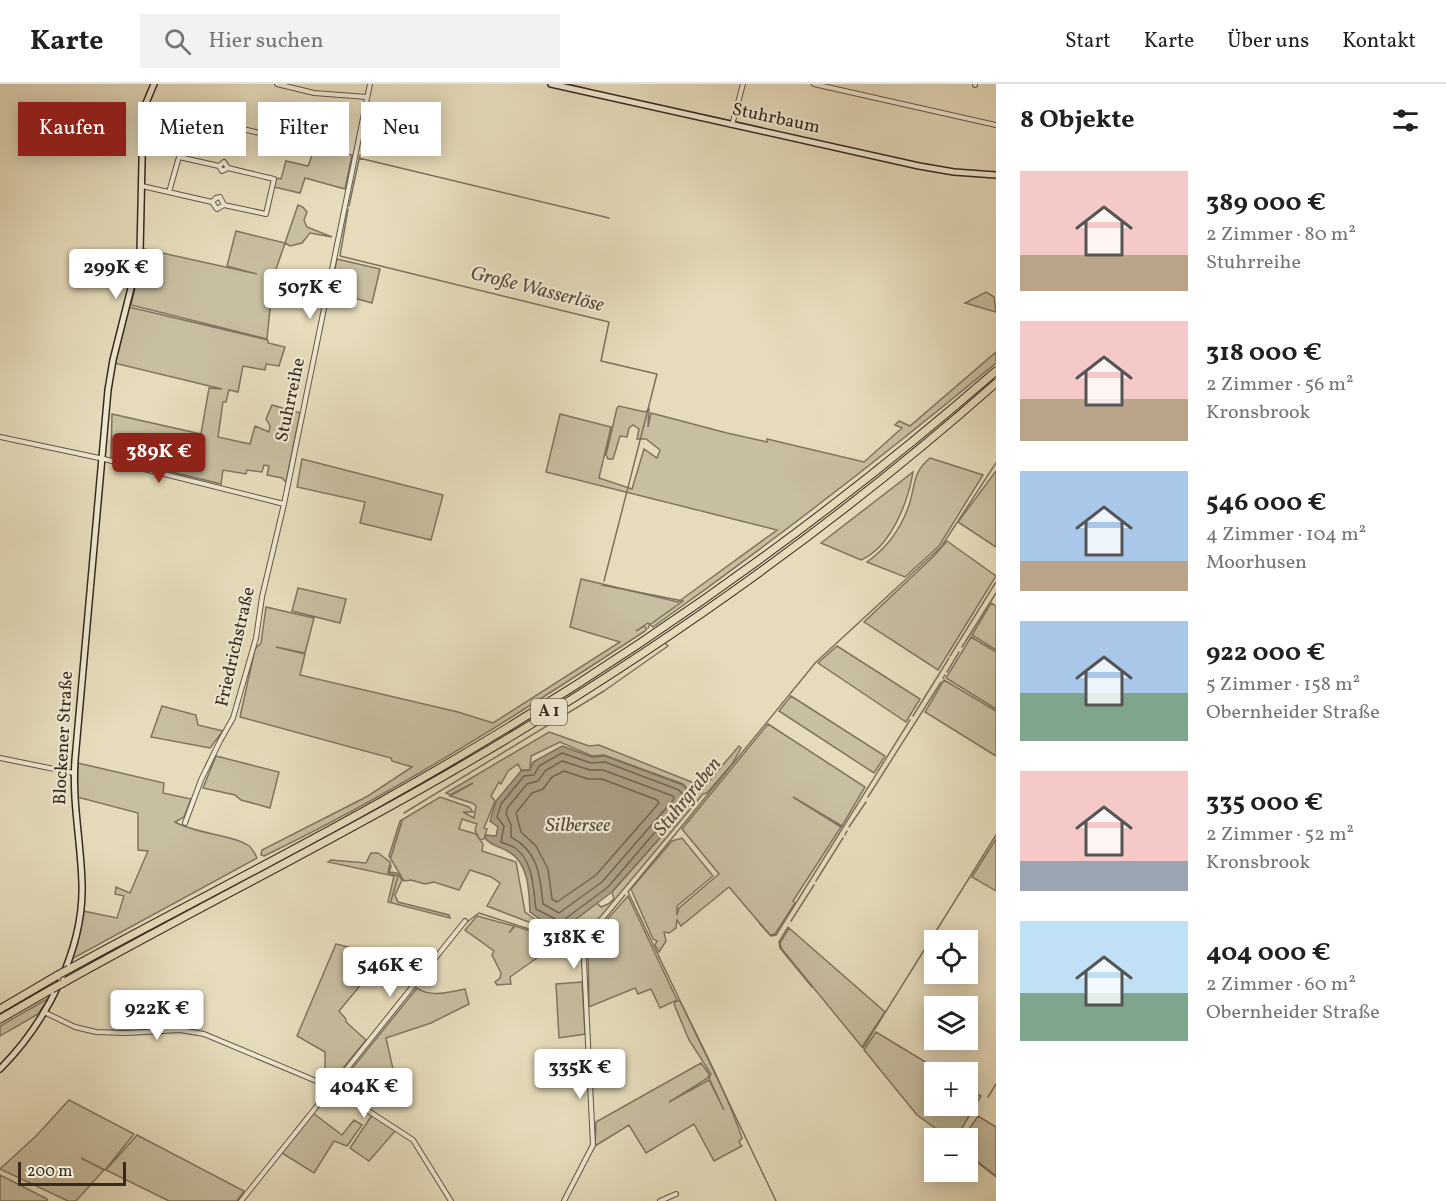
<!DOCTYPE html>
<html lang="de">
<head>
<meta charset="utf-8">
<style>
	:root { --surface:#fff; --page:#f2f2f2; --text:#202124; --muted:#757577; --line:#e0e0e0; --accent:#8f2418 }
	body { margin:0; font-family:Vollkorn,serif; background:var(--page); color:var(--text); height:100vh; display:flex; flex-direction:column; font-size:22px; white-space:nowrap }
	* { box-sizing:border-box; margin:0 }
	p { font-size:20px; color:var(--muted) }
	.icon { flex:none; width:33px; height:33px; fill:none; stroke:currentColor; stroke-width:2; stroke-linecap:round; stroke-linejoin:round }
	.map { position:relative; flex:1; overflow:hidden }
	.panel { display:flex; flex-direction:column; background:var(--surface); width:450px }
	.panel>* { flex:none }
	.hud { position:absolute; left:18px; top:18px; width:570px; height:54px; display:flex; gap:12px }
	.buttons { position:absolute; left:924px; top:846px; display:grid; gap:12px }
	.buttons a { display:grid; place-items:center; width:54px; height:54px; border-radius:0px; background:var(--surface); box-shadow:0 3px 15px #0003; font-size:30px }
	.scale { position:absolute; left:18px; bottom:15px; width:108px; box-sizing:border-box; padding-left:6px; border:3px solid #382a1f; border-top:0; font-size:16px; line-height:21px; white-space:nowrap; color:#382a1f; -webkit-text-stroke:4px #efe8d3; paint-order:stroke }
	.price { position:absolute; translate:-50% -51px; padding:0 14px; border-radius:6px; background:#fff; color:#222; font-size:20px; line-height:39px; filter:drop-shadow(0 2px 3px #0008) }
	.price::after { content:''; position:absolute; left:50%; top:36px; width:18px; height:14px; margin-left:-9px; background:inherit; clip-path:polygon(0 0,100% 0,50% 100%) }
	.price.on { background:var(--accent); color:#fff }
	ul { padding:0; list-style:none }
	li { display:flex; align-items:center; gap:18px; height:150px; padding:0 24px }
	li span { display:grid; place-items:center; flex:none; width:168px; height:120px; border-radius:0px; color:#555 }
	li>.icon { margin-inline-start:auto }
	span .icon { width:72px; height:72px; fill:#fffc; stroke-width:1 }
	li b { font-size:26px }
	h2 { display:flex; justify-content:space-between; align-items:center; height:72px; padding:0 24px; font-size:26px }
	.chip { padding:0 21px; border-radius:0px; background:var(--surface); box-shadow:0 3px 15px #0003; font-size:21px; line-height:54px }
	.chip.on { background:var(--accent); color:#fff }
	header { display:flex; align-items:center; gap:36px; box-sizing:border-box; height:84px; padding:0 30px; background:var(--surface); border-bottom:2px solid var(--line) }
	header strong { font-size:28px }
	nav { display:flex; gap:33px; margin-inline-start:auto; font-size:21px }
	.search { width:420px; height:54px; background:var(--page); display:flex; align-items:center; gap:15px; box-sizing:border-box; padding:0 21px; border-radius:0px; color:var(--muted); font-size:22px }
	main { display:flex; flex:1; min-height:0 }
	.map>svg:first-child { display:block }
	.green { fill:#c8bea0; stroke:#807460; stroke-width:1.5 }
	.water { fill:#ab9f86; stroke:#7d705d; stroke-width:1.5 }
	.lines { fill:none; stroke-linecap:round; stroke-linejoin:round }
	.shore { stroke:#726452; stroke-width:1.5 }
	.stream { stroke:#7d705d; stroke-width:1.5 }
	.street-casing { stroke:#645646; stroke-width:6 }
	.secondary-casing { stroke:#382a1f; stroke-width:8 }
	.highway-casing { stroke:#382a1f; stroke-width:9 }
	.street { stroke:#efe8d3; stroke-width:4 }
	.secondary { stroke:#efe8d3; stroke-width:5 }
	.highway { stroke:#e6dcbb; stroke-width:7 }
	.highway-bridge-casing { stroke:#382a1f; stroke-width:9; stroke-linecap:butt }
	.highway-bridge { stroke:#e6dcbb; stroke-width:7 }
	.labels { text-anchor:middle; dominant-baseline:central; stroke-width:4.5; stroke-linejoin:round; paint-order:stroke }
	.shield { fill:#efe8d3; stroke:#6f6355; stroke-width:1.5 }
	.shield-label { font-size:16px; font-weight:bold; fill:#382a1f }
	.street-label { font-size:18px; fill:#382a1f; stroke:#efe8d3 }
	.water-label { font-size:20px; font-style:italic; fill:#5a4d3e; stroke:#efe8d3 }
</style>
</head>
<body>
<header>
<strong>Karte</strong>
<div class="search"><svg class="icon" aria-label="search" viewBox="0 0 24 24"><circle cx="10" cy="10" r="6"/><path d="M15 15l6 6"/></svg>Hier suchen</div>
<nav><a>Start</a><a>Karte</a><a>Über uns</a><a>Kontakt</a></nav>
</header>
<main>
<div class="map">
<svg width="996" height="1117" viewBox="0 0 996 1117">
	<rect width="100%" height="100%" fill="#e6dcbb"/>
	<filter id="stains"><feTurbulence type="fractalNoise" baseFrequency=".00333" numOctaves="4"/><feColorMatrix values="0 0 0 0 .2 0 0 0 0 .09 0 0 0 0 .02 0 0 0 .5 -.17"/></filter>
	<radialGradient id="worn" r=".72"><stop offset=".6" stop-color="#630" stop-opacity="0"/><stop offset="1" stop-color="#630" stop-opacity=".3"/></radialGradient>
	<path class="green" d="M315 63 352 71 345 105 305 94 300 109 274 103 276 94 281 95 286 77 308 82Z
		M298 121 303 123 307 128 304 136 307 143 332 153 310 149 302 159 290 162 285 159Z
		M236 147 285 159 273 194 267 255 131 221 144 165 257 190 227 182Z
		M337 175 380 185 372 219 330 207Z
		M986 208 994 213 996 228 965 219Z
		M129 223 268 256V259L285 263 279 282 266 280 265 286 243 282 238 308 229 306 226 318H223L218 353 250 360 255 342 269 348 270 342 266 335 272 321 300 329 286 398 282 394 267 391 269 382 264 381 262 388 247 386 246 390 223 386 221 400 111 373 112 330 201 350 209 304 222 305 114 279Z
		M996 268V279C885 371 771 459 653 543L648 539 636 547 644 542 647 545 645 547C522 628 397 708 264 772L261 771 262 766 368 712 412 683 392 677 391 674 240 633 255 565 261 559 266 523 314 534 305 569 276 563 305 570 300 591 458 628 493 639 620 558 570 543 581 495 678 518 777 446 546 388 560 330 611 343 599 394 632 405 644 365 657 374 660 366 646 355H637L639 345 633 341 629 344 627 353 620 352 613 375H608L606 371 617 324 619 322 645 328 649 325 648 343 651 329 727 349 767 358V355L864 378 902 344 895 341 899 337 910 342Z
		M930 374 983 391 939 462 905 493 867 478C888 463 901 445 909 421 916 400 912 389 930 374Z
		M302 375 443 411 431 456 360 439 365 418 297 403Z
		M996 387V463L958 438Z
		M913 388C908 418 891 463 861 476L821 459Z
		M947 457 996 492 938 586 864 538 934 472Z
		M298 504 346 515 340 539 292 527Z
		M991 519 996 522V566L972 551Z
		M971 553 996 568V625L946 594Z
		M837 562 920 615 906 638 818 579Z
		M944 596 996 627V672L925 628Z
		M791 612 885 672 874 689 779 627Z
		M162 622 196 631 198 641 223 647 210 664 151 653Z
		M768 640 865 703 842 742 793 713 841 743 793 817 795 819 775 850 770 851 729 803 681 842 677 836 676 844 669 849 664 848 666 857 659 868 655 861 657 857 653 855 631 805 672 757 682 754 713 792 677 822V831L679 824 719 790 682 745Z
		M549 648 589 662 599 661 704 703 739 662 741 664 732 680 707 709 703 710 601 832 583 849 576 846 563 856 541 848V841L549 840 568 846V841L597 819 601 823 608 820 614 815 612 808 690 720 693 711 683 700 604 671 592 672 560 658 531 672 530 686H521L518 680 508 687 501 700 499 698 491 712 495 717 484 744 487 745 484 755 480 756 475 746 477 740 462 735 459 745 476 750 483 760 482 767 516 778 525 828 540 839 539 842 487 822 500 799 491 793 470 786 459 806 434 798 425 800 411 796 404 797 389 772 400 737 440 713 469 723 473 728H463L474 734 476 722 472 719 450 712 473 699 450 711 446 709Z
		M216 672 279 688 270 724 241 716 235 711 203 704Z
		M78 679 164 699 163 709 191 715 184 733 175 738C196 750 234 751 249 762 253 765 255 770 257 774L70 876 83 827 117 834 124 812 115 810 116 803 130 809 148 767 138 766V729L77 713Z
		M996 755V807L972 793Z
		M371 769H378L390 778 391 783 389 788 397 789 402 796 395 811 398 818 449 831 450 834 388 818 394 792 328 778 331 776 366 779Z
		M628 812 677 916 660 924 651 905 638 910 635 904 589 923 588 857Z
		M477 832 514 842 509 849 515 842 561 857 510 893 511 900 497 901 495 898 500 894 501 889 492 871 494 867 465 846Z
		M789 844 885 928 862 963 781 864 780 859Z
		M336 860 385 872 339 927 346 935V938L366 956 331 999 319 993 325 984V968L297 952Z
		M582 898 585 950 559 954 556 900Z
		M417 904C431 914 449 908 465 905L469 920 431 939 386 954 395 994 370 1000 362 1015 338 1002Z
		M49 914 38 930 0 952V942Z
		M676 917H680C702 962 726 1007 742 1054L739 1058 742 1062 714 1077 694 1040 646 1069 629 1041 595 1062 596 1038 701 979 709 990 708 994 669 1018 709 996 724 1026 709 994 711 990 689 956 674 920Z
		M876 948 942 988H934V1022H968V1004L981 1012 956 1054H949L917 1031 864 966Z
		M69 1016 134 1050 105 1086 81 1074 104 1086 76 1117H68L0 1085 36 1052Z
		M313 1029 342 1051 354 1036 362 1041 347 1062 334 1057 314 1089 282 1069Z
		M372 1031 396 1046 369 1077 350 1064Z
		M978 1032 996 1043V1092L968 1070V1054H963Z
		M137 1051 244 1107 237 1117H169L106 1086Z
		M0 1091 47 1115V1117H0Z"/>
	<path class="water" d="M562 662 592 673 605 672 683 701 692 711 689 721 612 808 568 841V846L541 836 530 828C529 808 529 779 509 768 501 763 491 762 485 754L486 751 496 752 498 743 490 737 496 717 521 687 530 686 533 678Z"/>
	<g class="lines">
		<path class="shore" d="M562 669 591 679 605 678 679 706 685 713 608 803 561 838 536 825C533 804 534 777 514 763 510 761 505 760 501 758L504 742 497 733 501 720 524 692 534 691 539 682Z
			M562 677 590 686H603L673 712 674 715 602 798 559 829 543 820C540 792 539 768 511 753V741L506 730 508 723 527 700 538 697 545 687Z
			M564 687 588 695H602L657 716 659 719 596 791 557 818 552 815 548 785 536 762 521 748 516 729 532 709 543 705 552 693Z"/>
		<path class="stream" d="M569 0 588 5
			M359 74 609 134
			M349 122 360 71
			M348 125 340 172 609 238 601 277 657 290 604 497
			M602 501 683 517 648 542 649 544
			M962 563 996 509
			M950 572 996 498
			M947 588 959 568
			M943 594 945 591
			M913 632 949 574
			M868 713 941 598
			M404 729 604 607 668 562 666 560
			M849 743 866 718
			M845 751 847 747
			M391 773 402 737
			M390 780 388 789 398 792 391 817
			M816 797 843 754
			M791 837 814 801
			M467 838 479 829 579 861
			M760 840 771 852 776 851 910 636
			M788 843 779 858 780 864 812 903
			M587 857 625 811
			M863 964 996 751
			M988 1013 996 1000
			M968 1071 996 1093
			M776 1117 628 808 816 578 941 463 996 379"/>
		<defs>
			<path id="street" d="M277 0 314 9 367 13
				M814 0 996 41
				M975 1V0
				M145 22 302 59
				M732 41 743 0
				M219 82 222 87 228 84
				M142 102 212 118 217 125 224 121 266 130 274 95 228 84 224 78 219 82 179 73 169 108
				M212 118 216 114 220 113 224 121
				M0 353 104 375 284 420
				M0 674 74 689
				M185 739 201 696 220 657 233 634 256 554 262 513 284 420 370 0
				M44 928 75 943 96 948 126 949 180 946 204 950 333 1004 413 1056 451 1117
				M241 1117 465 837
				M564 1117 593 1061 583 857 589 851
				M660 1117 676 1110"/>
			<path id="secondary" d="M551 0 919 82 954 88 996 91
				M0 985C46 939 84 866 82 800 81 758 72 718 75 676L108 306 113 276 140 168 143 33 146 19 154 0"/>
			<path id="highway" d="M69 885C173 828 279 775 382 717 600 595 808 451 996 287
				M63 899C193 826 327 760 456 685 646 575 831 445 996 299
				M0 925 58 891
				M0 935 52 905"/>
		</defs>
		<use href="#street" class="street-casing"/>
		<use href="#secondary" class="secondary-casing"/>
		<use href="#highway" class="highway-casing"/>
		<use href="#street" class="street"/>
		<use href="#secondary" class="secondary"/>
		<use href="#highway" class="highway"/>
		<defs>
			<path id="highway-bridge" d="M58 891 69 885
				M52 905 63 899"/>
		</defs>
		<use href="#highway-bridge" class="highway-bridge-casing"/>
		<use href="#highway-bridge" class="highway-bridge"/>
	</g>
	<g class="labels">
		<rect class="shield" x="531" y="615" width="36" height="26" rx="4.5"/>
		<g class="shield-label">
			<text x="549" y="628">A 1</text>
		</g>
		<g class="street-label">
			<text transform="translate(776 35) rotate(12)">Stuhrbaum</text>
			<text transform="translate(291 316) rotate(-78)">Stuhrreihe</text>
			<text transform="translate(236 563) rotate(-77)">Friedrichstraße</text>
			<text transform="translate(64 654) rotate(-87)">Blockener Straße</text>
		</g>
		<g class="water-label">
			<text transform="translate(537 206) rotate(14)">Große Wasserlöse</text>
			<text transform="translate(688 713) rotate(-51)">Stuhrgraben</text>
			<text x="578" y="742">Silbersee</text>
		</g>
	</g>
	<rect width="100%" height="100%" filter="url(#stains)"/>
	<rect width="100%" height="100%" fill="url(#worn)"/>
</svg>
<div class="buttons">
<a><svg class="icon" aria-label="locate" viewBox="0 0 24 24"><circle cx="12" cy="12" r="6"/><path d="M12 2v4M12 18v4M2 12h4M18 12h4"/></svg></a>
<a><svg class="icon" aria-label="layers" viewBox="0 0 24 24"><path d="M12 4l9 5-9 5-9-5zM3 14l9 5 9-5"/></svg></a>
<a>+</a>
<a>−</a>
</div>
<div class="scale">200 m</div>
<b class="price" style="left:116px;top:216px">299K €</b>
<b class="price" style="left:310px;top:236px">507K €</b>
<b class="price on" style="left:159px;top:400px">389K €</b>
<b class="price" style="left:574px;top:886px">318K €</b>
<b class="price" style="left:390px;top:914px">546K €</b>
<b class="price" style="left:157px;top:957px">922K €</b>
<b class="price" style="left:580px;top:1016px">335K €</b>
<b class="price" style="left:364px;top:1035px">404K €</b>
<div class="hud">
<a class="chip on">Kaufen</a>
<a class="chip">Mieten</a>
<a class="chip">Filter</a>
<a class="chip">Neu</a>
</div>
</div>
<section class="panel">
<h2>8 Objekte<svg class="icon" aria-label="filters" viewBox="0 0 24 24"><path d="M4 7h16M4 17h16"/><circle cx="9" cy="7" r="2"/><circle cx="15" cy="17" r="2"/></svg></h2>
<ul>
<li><span style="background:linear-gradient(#f6c9c9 70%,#b9a48a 0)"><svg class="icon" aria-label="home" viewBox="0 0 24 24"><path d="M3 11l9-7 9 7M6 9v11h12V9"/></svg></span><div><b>389 000 €</b><p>2 Zimmer · 80 m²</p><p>Stuhrreihe</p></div></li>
<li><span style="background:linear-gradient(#f6c9c9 65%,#b9a48a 0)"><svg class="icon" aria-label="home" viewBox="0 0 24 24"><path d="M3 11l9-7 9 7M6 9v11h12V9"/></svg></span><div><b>318 000 €</b><p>2 Zimmer · 56 m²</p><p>Kronsbrook</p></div></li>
<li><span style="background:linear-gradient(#a9c7e8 75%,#b9a48a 0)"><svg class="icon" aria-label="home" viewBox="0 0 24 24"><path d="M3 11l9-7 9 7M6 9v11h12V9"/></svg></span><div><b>546 000 €</b><p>4 Zimmer · 104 m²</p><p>Moorhusen</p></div></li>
<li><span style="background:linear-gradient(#a9c7e8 60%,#7fa58c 0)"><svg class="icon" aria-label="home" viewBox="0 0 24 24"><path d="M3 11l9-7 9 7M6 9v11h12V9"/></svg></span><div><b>922 000 €</b><p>5 Zimmer · 158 m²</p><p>Obernheider Straße</p></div></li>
<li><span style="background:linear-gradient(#f6c9c9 75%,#9aa5b1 0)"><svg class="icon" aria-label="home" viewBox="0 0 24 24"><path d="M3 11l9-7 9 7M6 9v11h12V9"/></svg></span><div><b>335 000 €</b><p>2 Zimmer · 52 m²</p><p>Kronsbrook</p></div></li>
<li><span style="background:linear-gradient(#bfe0f5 60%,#7fa58c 0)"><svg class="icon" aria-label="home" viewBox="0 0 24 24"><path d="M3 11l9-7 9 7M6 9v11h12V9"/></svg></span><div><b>404 000 €</b><p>2 Zimmer · 60 m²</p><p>Obernheider Straße</p></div></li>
</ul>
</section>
</main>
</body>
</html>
